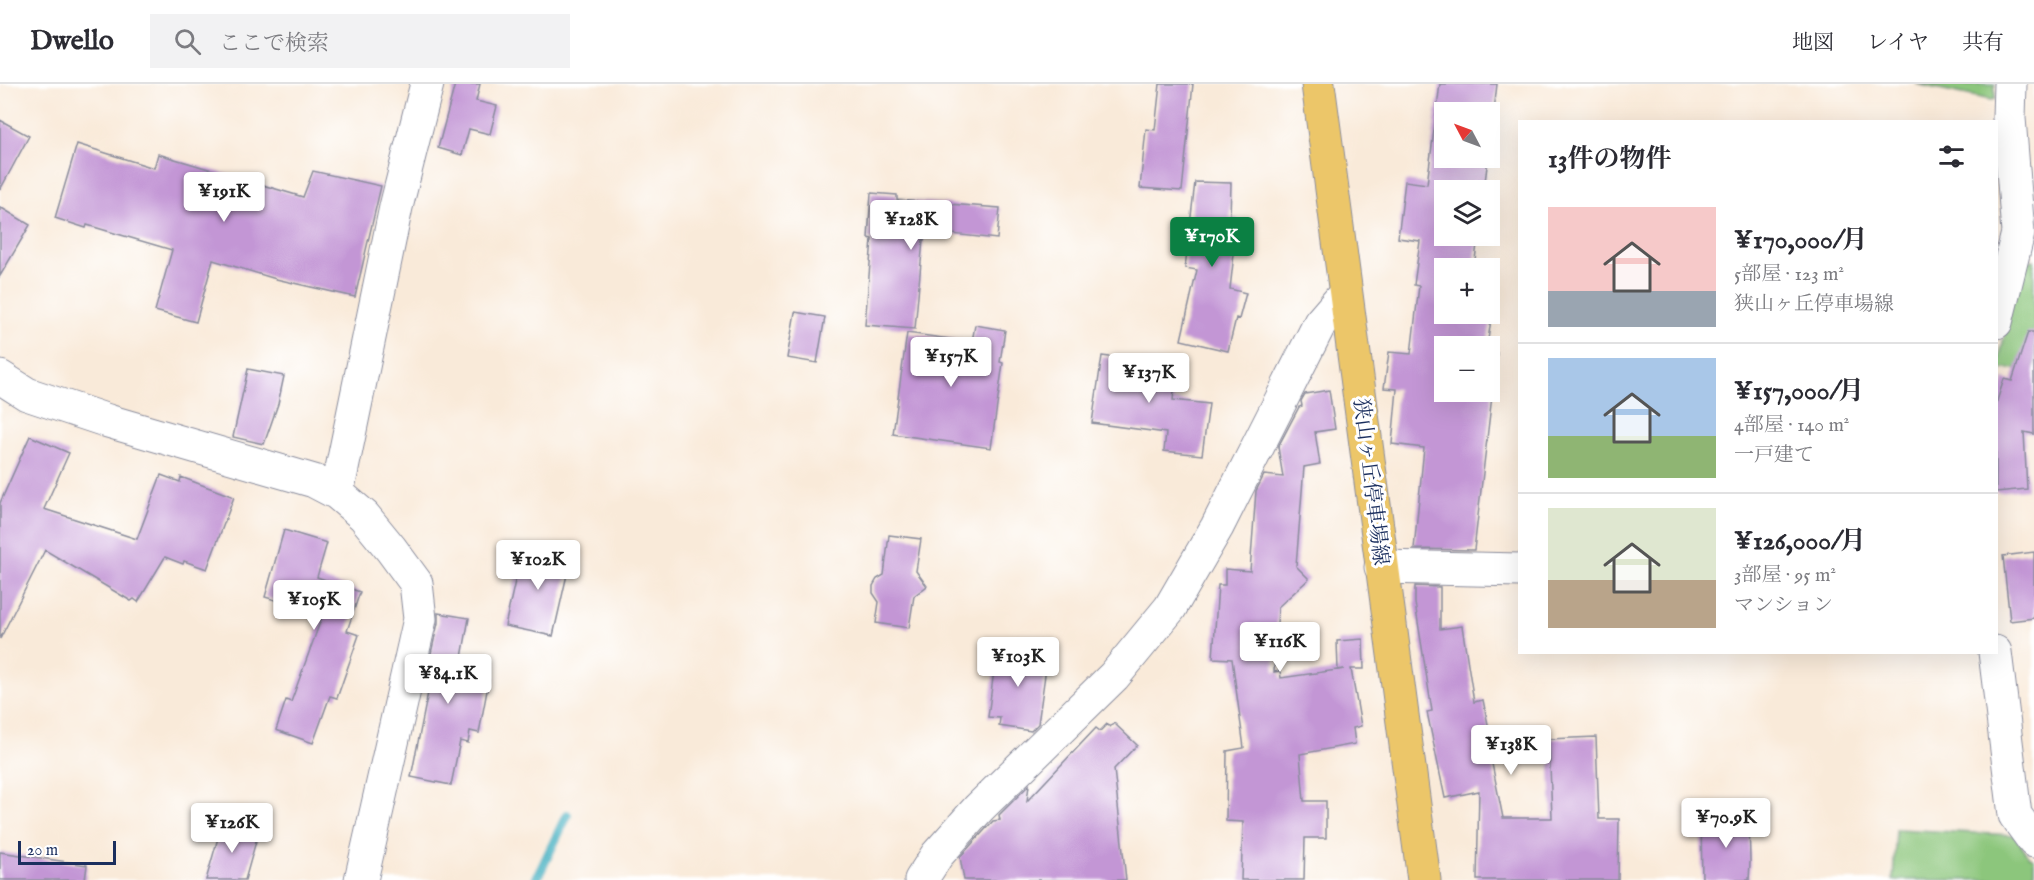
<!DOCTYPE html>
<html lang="ja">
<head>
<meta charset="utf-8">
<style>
	:root { --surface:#fff; --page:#f2f2f3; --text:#2b2b33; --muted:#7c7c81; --line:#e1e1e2; --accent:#0b8043 }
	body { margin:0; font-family:"IM FELL English","Noto Serif JP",serif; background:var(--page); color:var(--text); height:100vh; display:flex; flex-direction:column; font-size:22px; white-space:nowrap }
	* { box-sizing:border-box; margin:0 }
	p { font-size:20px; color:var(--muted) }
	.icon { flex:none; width:33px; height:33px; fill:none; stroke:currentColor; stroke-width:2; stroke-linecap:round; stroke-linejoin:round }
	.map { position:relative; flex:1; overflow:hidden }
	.details { position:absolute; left:1518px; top:36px; width:480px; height:534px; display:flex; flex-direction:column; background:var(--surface); border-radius:0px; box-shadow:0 6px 24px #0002 }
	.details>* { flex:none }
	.needle { width:39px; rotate:311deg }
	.fabs { position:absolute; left:1434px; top:18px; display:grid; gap:12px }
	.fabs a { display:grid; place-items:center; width:66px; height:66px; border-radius:0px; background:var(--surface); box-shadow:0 6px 24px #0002; font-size:30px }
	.scale { position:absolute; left:18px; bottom:15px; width:98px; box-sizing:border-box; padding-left:6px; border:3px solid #1b2f5e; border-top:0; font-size:16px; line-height:21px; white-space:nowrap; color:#1b2f5e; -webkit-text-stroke:4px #fff; paint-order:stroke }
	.price { position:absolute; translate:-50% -51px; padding:0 14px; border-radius:6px; background:#fff; color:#222; font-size:20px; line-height:39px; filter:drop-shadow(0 2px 3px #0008) }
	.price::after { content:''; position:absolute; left:50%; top:36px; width:18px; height:14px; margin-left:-9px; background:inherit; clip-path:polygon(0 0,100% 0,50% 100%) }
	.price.active { background:var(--accent); color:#fff }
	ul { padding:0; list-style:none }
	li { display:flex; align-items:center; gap:18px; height:150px; padding:0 30px }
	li+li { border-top:2px solid var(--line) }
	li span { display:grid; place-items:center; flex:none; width:168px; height:120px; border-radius:0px; color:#555 }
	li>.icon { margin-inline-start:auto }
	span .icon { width:72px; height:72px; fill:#fffc; stroke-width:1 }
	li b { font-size:26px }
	h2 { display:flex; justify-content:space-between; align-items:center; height:72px; padding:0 30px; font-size:26px }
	header { display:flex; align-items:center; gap:36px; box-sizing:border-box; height:84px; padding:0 30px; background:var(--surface); border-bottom:2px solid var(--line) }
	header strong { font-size:28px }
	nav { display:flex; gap:33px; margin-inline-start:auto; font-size:21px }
	.search { width:420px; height:54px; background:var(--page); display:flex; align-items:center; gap:15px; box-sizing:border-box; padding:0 21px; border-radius:0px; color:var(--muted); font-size:22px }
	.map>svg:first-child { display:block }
	.green { fill:#8cc67b; stroke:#547a6c; stroke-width:1.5 }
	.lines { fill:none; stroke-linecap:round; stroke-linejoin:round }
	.stream { stroke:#43afc0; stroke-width:10 }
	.building { fill:#c396d5 }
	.minor-casing { stroke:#8a8c9c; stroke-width:35 }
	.major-casing { stroke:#8a8c9c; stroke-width:35 }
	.minor { stroke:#fff; stroke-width:33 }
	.major { stroke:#ecc669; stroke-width:33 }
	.labels { text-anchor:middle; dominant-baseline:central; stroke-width:6; stroke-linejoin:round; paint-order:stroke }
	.street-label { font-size:21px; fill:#1b2f5e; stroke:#fff }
</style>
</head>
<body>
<header>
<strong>Dwello</strong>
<div class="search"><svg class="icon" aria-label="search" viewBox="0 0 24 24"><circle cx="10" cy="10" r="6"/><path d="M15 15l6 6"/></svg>ここで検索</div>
<nav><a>地図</a><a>レイヤ</a><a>共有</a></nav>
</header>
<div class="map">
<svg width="2034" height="796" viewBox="0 0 2034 796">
	<rect width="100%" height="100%" fill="#fff"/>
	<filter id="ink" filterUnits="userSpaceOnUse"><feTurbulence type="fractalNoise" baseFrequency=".0167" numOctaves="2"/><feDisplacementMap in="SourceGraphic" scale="12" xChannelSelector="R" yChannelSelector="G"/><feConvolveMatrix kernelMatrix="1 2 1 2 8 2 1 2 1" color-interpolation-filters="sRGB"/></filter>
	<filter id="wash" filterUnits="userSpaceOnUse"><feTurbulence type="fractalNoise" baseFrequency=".008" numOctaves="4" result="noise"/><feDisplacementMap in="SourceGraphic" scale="24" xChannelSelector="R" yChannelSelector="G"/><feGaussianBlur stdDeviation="1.35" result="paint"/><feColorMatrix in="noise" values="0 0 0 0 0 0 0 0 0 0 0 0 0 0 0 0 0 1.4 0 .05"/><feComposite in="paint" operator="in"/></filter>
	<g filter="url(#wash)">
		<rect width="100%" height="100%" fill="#f9ead9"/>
		<path class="green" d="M1916 0H1995V15L1991 16Z
			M2034 176V283L1997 286 2020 179Z
			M1896 745 2014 751 2030 773 2034 775V796H1893Z"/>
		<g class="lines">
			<path class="stream" d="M536 796 567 731"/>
		</g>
		<g id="blocks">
			<path class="building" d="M455 0H480L476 17 497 22 490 50 469 45 462 71 438 64Z
				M1160 0H1193L1182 107 1140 104 1146 45 1155 46Z
				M1440 0H1497L1490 63V28H1444V74H1488L1484 106H1444V152H1478L1474 184H1444V230H1490V223H1493L1487 262H1444V308H1490V268L1497 269 1474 466 1414 465 1424 364 1392 360 1397 305 1384 304 1389 268 1411 270 1419 202 1414 201 1420 157 1398 154 1405 97 1427 100Z
				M0 36 29 52 0 106Z
				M77 60 154 84 158 70 303 113 313 87 381 102 355 213 276 195 213 176 196 238 155 227 172 166 87 141 86 144 55 134Z
				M1195 98 1231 99 1230 134 1238 135 1230 205 1246 209 1239 235 1236 234 1228 267 1181 256 1197 186 1185 184Z
				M871 109 897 111V116L1000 124 997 155 925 147 924 156H923L915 245 865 241 872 155 868 154Z
				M0 123 30 141 0 192Z
				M795 228 825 233 817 279 787 274Z
				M975 241 1005 246 1000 278 1003 279 991 364 893 350 907 249 972 258Z
				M2028 248H2034V350L2024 348 2027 405 1996 408V320L2004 295 2012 297Z
				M1102 272 1177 282 1173 316 1209 320 1202 371 1164 367 1166 349 1092 339Z
				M248 285 284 292 278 320 264 360 233 353Z
				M1329 306 1335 345 1315 348 1320 380 1304 383 1296 482 1309 495 1278 523 1274 588 1280 587 1281 594 1344 585 1338 586 1337 557 1363 555 1364 585H1351L1361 642 1353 644 1355 660 1300 670 1304 717H1326V754H1305L1304 796H1241L1243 738 1226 737 1227 667 1244 664 1232 575 1213 574 1218 501H1225V485L1250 487 1256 407 1264 391 1283 393 1278 363 1299 323 1302 322 1301 317 1305 310Z
				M30 352 69 369 44 425 137 455 161 391 180 398 181 393 234 413 207 485 184 477 183 480 165 473 138 518 134 515 131 517 45 466 0 555V419Z
				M284 446 327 459 317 493 360 508 347 547 359 551 337 614 330 612 313 659 276 646 286 616 291 618 323 530 265 513Z
				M889 451 921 455 916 487 927 502 914 512 909 544 876 539 879 518 873 509V502L877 495 884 491Z
				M523 461 563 470 571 473 553 552 505 542Z
				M2034 468V534L2010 537 2003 472Z
				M1415 502 1440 503V545L1462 542 1474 618 1483 616 1491 655H1487L1503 734H1552L1549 655 1596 653 1599 735H1619L1618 796H1477L1479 707 1445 714 1427 628 1432 627 1415 519Z
				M438 529 469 534 458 596H489L479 649 470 647 468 659 460 657 451 701 411 693 434 579 429 578 438 539Z
				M997 563 1048 570 1038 640 1031 647 999 642 1000 634 988 633Z
				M1114 639 1137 661 1114 685 1126 796H964L960 773 993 737 1000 736 999 731 1029 701 1027 717 1096 644 1100 647 1107 640 1110 643Z
				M1749 733 1750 778 1749 796H1702L1701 735Z
				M222 740 258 750 245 796H206Z
				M0 768 87 781 85 796H0Z"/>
		</g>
	</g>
	<g filter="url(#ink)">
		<use href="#blocks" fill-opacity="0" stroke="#8a8c9c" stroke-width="1.5"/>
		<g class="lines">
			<defs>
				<path id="minor" d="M1996 238 2018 149 2009 34 2010 0
					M0 293 27 310 108 337 314 397 337 409 364 432 391 465 416 499 420 535 361 796
					M337 409 396 123 427 0
					M1381 483 1520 486
					M1995 568 2015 731 2034 757
					M921 796 937 771 979 724 1114 592 1170 524 1217 443 1320 239 1345 210"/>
				<path id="major" d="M1318 0 1424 796"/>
			</defs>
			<use href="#minor" class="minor-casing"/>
			<use href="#major" class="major-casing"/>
			<use href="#minor" class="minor"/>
			<use href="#major" class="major"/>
		</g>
	</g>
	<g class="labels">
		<g class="street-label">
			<text transform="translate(1370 398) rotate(83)">狭山ヶ丘停車場線</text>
		</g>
	</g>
</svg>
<div class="fabs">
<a><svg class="needle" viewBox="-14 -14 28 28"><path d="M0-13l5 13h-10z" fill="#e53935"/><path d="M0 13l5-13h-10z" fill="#7c7c81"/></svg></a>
<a><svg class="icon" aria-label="layers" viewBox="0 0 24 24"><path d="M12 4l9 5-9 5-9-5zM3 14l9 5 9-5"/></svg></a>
<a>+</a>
<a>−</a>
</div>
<div class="scale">20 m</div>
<b class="price" style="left:224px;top:139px">¥191K</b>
<b class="price" style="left:911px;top:167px">¥128K</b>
<b class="price active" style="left:1212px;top:184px">¥170K</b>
<b class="price" style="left:951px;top:304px">¥157K</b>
<b class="price" style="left:1149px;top:320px">¥137K</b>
<b class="price" style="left:538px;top:507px">¥102K</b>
<b class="price" style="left:314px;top:547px">¥105K</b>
<b class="price" style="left:1280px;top:589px">¥116K</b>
<b class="price" style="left:1018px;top:604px">¥103K</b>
<b class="price" style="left:448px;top:621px">¥84.1K</b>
<b class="price" style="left:1511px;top:692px">¥138K</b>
<b class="price" style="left:1726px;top:765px">¥70.9K</b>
<b class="price" style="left:232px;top:770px">¥126K</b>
<section class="details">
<h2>13件の物件<svg class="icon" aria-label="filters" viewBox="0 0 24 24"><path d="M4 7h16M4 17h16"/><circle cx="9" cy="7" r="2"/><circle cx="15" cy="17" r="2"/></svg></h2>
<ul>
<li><span style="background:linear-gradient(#f6c9c9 70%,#9aa5b1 0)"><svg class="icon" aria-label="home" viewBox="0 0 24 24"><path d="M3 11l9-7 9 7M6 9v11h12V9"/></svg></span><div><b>¥170,000/月</b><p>5部屋 · 123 m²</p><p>狭山ヶ丘停車場線</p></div></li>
<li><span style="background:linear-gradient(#a9c7e8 65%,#8fb573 0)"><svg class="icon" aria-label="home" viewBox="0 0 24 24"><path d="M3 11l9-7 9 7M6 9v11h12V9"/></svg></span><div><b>¥157,000/月</b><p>4部屋 · 140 m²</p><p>一戸建て</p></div></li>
<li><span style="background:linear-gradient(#dfe7d0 60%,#b9a48a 0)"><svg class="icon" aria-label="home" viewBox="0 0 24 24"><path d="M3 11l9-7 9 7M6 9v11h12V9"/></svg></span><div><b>¥126,000/月</b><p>3部屋 · 95 m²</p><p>マンション</p></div></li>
</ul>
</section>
</div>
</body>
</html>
